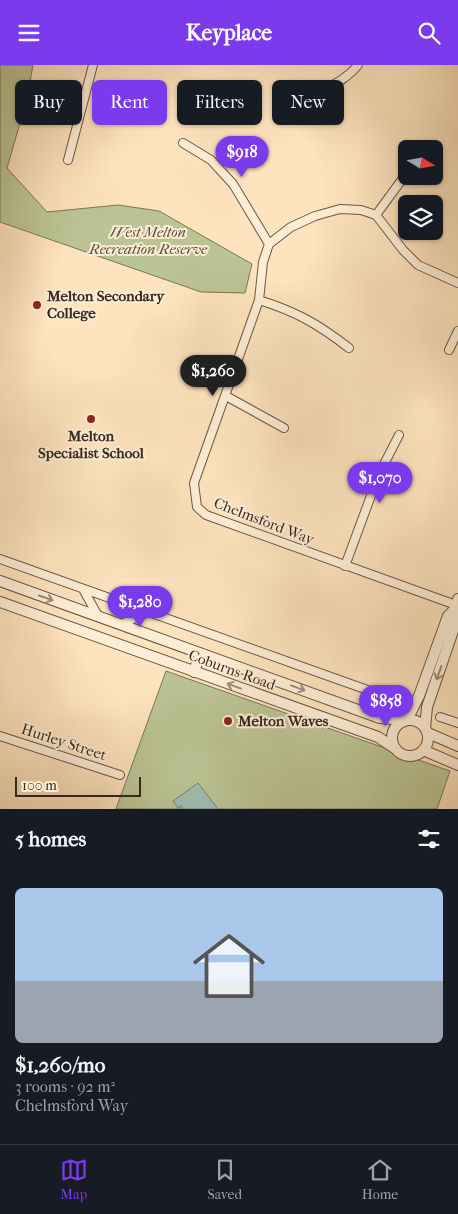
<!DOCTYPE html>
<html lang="en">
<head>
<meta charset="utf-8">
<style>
	:root { --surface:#171b24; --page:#20242c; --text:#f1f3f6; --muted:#9ea1a6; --line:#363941; --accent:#7c3aed }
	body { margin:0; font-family:"IM FELL French Canon",serif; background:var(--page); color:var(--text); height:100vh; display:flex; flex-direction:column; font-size:19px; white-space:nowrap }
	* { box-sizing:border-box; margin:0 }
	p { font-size:16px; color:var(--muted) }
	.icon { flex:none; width:28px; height:28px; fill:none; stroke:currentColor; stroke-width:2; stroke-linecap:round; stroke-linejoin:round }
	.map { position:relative; height:744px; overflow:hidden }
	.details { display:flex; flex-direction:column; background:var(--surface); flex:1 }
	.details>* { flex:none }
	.guide { position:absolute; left:15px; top:15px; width:429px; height:45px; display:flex; gap:10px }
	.needle { width:32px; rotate:101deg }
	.controls { position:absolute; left:398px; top:75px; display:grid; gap:10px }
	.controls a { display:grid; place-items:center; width:45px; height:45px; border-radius:8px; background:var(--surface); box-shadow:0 1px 4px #0004; font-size:25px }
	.scale { position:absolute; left:15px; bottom:12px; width:126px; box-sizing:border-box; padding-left:5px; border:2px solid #37291f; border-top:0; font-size:14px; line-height:18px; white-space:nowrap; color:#37291f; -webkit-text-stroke:4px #feedd5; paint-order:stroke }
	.price { position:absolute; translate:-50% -42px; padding:0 11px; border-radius:18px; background:var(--accent); color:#fff; font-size:16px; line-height:32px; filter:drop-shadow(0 1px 2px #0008) }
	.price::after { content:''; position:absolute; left:50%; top:30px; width:15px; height:11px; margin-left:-8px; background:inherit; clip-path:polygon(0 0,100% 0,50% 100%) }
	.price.active { background:#222; color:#fff }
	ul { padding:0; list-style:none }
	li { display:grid; align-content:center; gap:10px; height:265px; padding:0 15px }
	li span { display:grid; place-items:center; height:155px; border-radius:8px; color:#555 }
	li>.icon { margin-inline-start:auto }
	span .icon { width:90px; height:90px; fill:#fffc; stroke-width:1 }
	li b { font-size:21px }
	h2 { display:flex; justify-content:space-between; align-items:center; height:60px; padding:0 15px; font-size:21px }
	.chip { padding:0 18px; border-radius:8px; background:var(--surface); box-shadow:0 1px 4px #0004; font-size:18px; line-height:45px }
	.chip.active { background:var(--accent); color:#fff }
	header { display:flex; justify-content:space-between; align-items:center; height:65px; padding:0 15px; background:var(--accent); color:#fff; font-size:22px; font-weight:800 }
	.tab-bar { display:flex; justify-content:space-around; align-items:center; height:70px; border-top:1px solid var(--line); background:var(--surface); font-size:14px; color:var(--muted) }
	.tab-bar a { display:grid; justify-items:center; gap:2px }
	.tab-bar .active { color:var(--accent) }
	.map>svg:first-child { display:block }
	.green { fill:#bbc495; stroke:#79765a }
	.water { fill:#9fbeb0; stroke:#758276 }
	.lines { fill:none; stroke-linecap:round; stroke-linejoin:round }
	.minor-casing { stroke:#685847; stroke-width:10 }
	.tertiary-casing { stroke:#685847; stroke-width:12 }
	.minor { stroke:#feedd5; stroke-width:8 }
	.tertiary { stroke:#feedd5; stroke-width:10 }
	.oneway { stroke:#9a8b7a }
	.poi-dot { fill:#8f2418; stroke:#feedd5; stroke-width:2 }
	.labels { text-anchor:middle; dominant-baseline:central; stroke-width:4; stroke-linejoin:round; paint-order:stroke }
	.park-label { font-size:15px; font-style:italic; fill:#58503c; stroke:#feedd5 }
	.poi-label { font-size:15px; font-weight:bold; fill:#37291f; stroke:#feedd5; text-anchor:start }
	.street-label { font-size:15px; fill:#37291f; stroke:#feedd5 }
</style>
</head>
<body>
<header><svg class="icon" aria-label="menu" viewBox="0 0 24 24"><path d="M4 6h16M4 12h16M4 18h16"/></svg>Keyplace<svg class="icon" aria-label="search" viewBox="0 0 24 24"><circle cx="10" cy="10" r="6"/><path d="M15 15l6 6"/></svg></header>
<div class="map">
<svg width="458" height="744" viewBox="0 0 458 744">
	<rect width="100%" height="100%" fill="#fde3be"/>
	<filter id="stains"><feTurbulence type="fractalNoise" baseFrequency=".004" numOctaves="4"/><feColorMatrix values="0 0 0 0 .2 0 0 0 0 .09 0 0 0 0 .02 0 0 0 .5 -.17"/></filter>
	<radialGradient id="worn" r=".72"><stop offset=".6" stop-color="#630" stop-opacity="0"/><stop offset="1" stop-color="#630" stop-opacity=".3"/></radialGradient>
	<path class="green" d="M0 0H33L27 34 7 103 47 147 118 140 159 146 252 199 245 228 201 227 0 157Z
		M166 606 450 706 437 744H116Z"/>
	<path class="water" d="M198 718 218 744H183L181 741 178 743 173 736Z"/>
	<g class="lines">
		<defs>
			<path id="minor" d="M302 39C320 24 343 19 358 0
				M183 78 211 95 233 119 269 179
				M68 95 93 0
				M376 150 406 109
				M259 235C297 247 318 259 349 283
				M449 285 458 266
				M226 331 284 363
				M0 494 376 628
				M345 501 379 409 399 370
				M83 524 98 551
				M456 540 206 450 197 442 194 418 259 235 263 197 269 179 291 162 315 151 340 144 361 145 376 150 403 185 418 200 458 218
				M122 559 148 547
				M440 652 458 658
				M0 671 120 710"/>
			<path id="tertiary" d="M0 516 380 653 405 655
				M0 537 378 672 396 684
				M194 607 200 588
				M407 655 419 631 448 551 455 544
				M392 673a18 18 0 1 1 36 0a18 18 0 1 1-36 0Z
				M425 663 427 642 454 563 458 534
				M428 668 458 681
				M423 685 458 700"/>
		</defs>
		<use href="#minor" class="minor-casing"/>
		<use href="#tertiary" class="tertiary-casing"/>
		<use href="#minor" class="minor"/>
		<use href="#tertiary" class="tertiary"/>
	</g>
	<defs><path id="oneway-shaft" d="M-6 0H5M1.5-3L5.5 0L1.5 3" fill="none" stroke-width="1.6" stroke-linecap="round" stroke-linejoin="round" transform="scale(1.25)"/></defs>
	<g class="oneway">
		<use href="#oneway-shaft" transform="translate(46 533) rotate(19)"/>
		<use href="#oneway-shaft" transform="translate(439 608) rotate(109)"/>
		<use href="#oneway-shaft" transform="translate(234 621) rotate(-160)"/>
		<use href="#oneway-shaft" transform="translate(298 623) rotate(20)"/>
	</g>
	<g class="poi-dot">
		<circle cx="37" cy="240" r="5"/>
		<circle cx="91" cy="354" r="5"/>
		<circle cx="228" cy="656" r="5"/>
	</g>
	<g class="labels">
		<g class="park-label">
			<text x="148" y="167">West Melton<tspan x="148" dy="17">Recreation Reserve</tspan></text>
		</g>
		<g class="poi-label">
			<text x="47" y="231">Melton Secondary<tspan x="47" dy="17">College</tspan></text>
			<text x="91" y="371" text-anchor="middle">Melton<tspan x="91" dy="17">Specialist School</tspan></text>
			<text x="238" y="656">Melton Waves</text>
		</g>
		<g class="street-label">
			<text transform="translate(264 456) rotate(21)">Chelmsford Way</text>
			<text transform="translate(232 605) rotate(20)">Coburns Road</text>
			<text transform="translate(64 677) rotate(18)">Hurley Street</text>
		</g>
	</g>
	<rect width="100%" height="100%" filter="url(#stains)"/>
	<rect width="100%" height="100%" fill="url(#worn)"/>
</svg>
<div class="controls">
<a><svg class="needle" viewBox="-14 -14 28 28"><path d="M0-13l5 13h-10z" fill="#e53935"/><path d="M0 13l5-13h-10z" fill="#9ea1a6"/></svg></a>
<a><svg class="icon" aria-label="layers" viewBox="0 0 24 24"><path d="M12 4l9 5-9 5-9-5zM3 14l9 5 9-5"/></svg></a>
</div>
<div class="scale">100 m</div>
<b class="price" style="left:242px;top:113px">$918</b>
<b class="price active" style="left:213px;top:332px">$1,260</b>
<b class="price" style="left:380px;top:439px">$1,070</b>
<b class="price" style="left:140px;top:563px">$1,280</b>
<b class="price" style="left:386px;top:662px">$858</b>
<div class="guide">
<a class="chip">Buy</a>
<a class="chip active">Rent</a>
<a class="chip">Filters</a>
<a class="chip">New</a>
</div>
</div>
<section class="details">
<h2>5 homes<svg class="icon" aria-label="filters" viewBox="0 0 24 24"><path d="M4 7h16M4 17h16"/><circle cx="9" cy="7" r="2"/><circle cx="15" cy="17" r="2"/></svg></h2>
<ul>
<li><span style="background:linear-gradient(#a9c7e8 60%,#9aa5b1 0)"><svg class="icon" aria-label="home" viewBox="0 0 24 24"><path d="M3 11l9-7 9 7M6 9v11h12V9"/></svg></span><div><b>$1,260/mo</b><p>3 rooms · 92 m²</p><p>Chelmsford Way</p></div></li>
</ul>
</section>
<nav class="tab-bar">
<a class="active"><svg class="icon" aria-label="map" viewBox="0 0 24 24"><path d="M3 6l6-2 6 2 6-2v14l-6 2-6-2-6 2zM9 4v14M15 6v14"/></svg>Map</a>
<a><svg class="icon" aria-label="saved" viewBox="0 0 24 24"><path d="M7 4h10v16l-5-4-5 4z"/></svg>Saved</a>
<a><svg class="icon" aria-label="home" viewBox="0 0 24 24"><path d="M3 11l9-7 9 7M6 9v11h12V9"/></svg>Home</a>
</nav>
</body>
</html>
